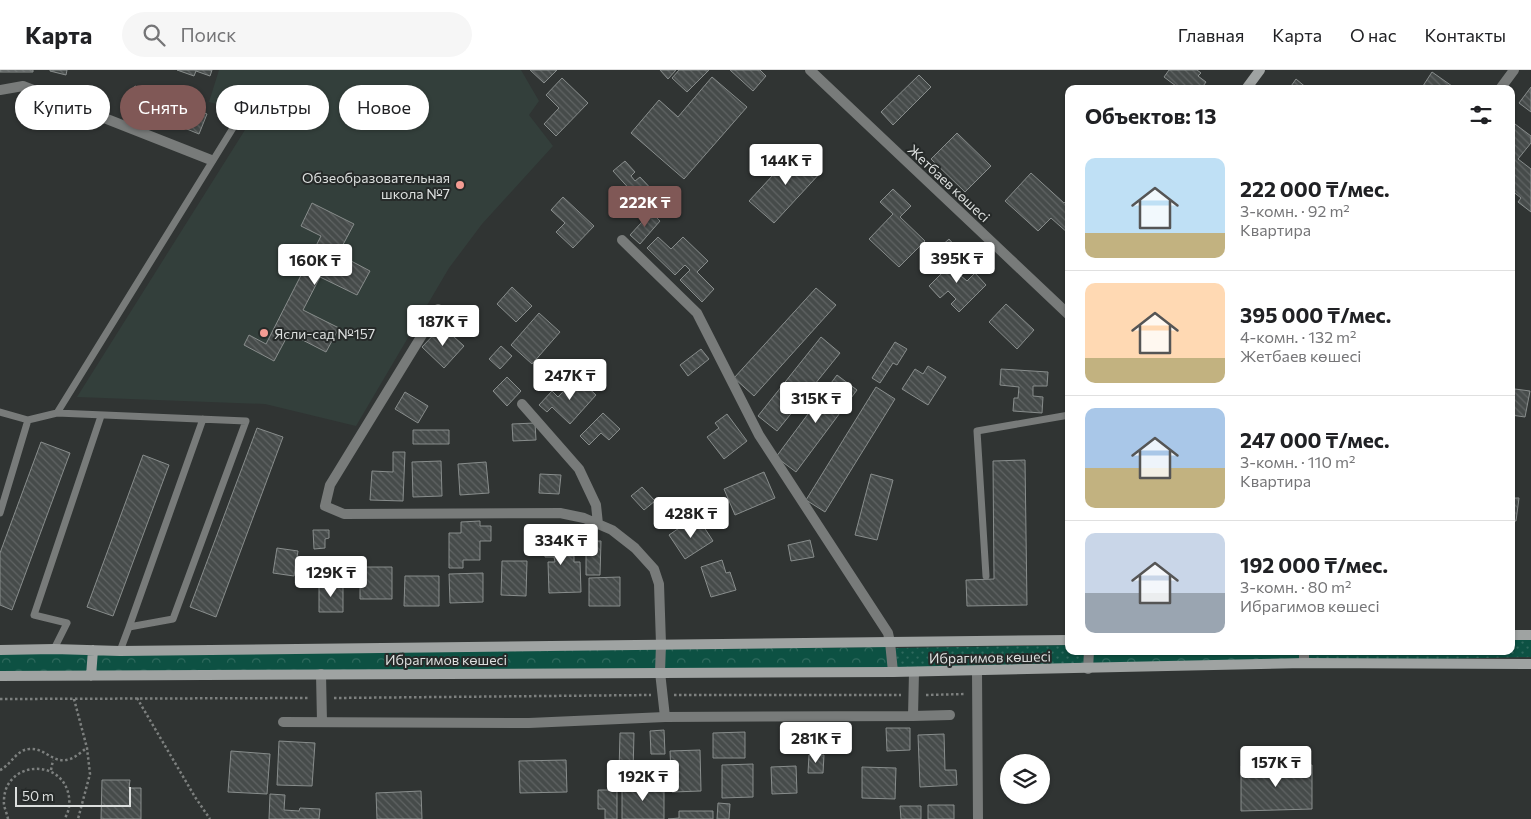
<!DOCTYPE html>
<html lang="ru">
<head>
<meta charset="utf-8">
<style>
	:root { --surface:#fff; --page:#f6f6f6; --text:#202124; --muted:#757577; --line:#e0e0e0; --accent:#805856 }
	body { margin:0; font-family:Commissioner,sans-serif; background:var(--page); color:var(--text); height:100vh; display:flex; flex-direction:column; font-size:19px; white-space:nowrap }
	* { box-sizing:border-box; margin:0 }
	p { font-size:16px; color:var(--muted) }
	.icon { flex:none; width:28px; height:28px; fill:none; stroke:currentColor; stroke-width:2; stroke-linecap:round; stroke-linejoin:round }
	.map { position:relative; flex:1; overflow:hidden }
	.drawer { position:absolute; left:1065px; top:15px; width:450px; height:570px; display:flex; flex-direction:column; background:var(--surface); border-radius:10px; box-shadow:0 1px 4px #0004 }
	.drawer>* { flex:none }
	.hud { position:absolute; left:15px; top:15px; width:475px; height:45px; display:flex; gap:10px }
	.controls { position:absolute; left:1000px; top:684px; display:grid; gap:10px }
	.controls a { display:grid; place-items:center; width:50px; height:50px; border-radius:50%; background:var(--surface); box-shadow:0 1px 4px #0004; font-size:25px }
	.scale { position:absolute; left:15px; bottom:12px; width:116px; box-sizing:border-box; padding-left:5px; border:2px solid #dcdfde; border-top:0; font-size:14px; line-height:18px; white-space:nowrap; color:#dcdfde; -webkit-text-stroke:4px #262a29; paint-order:stroke }
	.price { position:absolute; translate:-50% -42px; padding:0 11px; border-radius:5px; background:#fff; color:#222; font-size:16px; line-height:32px; filter:drop-shadow(0 1px 2px #0008) }
	.price::after { content:''; position:absolute; left:50%; top:30px; width:15px; height:11px; margin-left:-8px; background:inherit; clip-path:polygon(0 0,100% 0,50% 100%) }
	.price.current { background:var(--accent); color:#fff }
	ul { padding:0; list-style:none }
	li { display:flex; align-items:center; gap:15px; height:125px; padding:0 20px }
	li+li { border-top:1px solid var(--line) }
	li span { display:grid; place-items:center; flex:none; width:140px; height:100px; border-radius:10px; color:#555 }
	li>.icon { margin-inline-start:auto }
	span .icon { width:60px; height:60px; fill:#fffc; stroke-width:1 }
	li b { font-size:21px }
	h2 { display:flex; justify-content:space-between; align-items:center; height:60px; padding:0 20px; font-size:21px }
	.chip { padding:0 18px; border-radius:22px; background:var(--surface); box-shadow:0 1px 4px #0004; font-size:18px; line-height:45px }
	.chip.current { background:var(--accent); color:#fff }
	header { display:flex; align-items:center; gap:30px; box-sizing:border-box; height:70px; padding:0 25px; background:var(--surface); border-bottom:1px solid var(--line) }
	header strong { font-size:24px }
	nav { display:flex; gap:28px; margin-inline-start:auto; font-size:18px }
	.search { width:350px; height:45px; background:var(--page); display:flex; align-items:center; gap:12px; box-sizing:border-box; padding:0 18px; border-radius:28px; color:var(--muted); font-size:19px }
	.map>svg:first-child { display:block }
	.built { fill:#333f3b }
	.grass { fill:url(#grass-dots) }
	.park { fill:url(#park-crowns) }
	.building { fill:url(#building-back-hatch); stroke:#888d8c }
	.lines { fill:none; stroke-linecap:round; stroke-linejoin:round }
	.path { stroke:#7d807f; stroke-width:2.5; stroke-dasharray:2.5 2.5; stroke-linecap:butt }
	.lane { stroke:#787b7a; stroke-width:7 }
	.street { stroke:#787b7a; stroke-width:10 }
	.secondary { stroke:#9fa3a2; stroke-width:10 }
	.poi-dot { fill:#f59c93; stroke:#262a29; stroke-width:2 }
	.labels { text-anchor:middle; dominant-baseline:central; stroke-width:4; stroke-linejoin:round; paint-order:stroke }
	.poi-label { font-size:14px; fill:#dcdfde; stroke:#262a29; text-anchor:end }
	.street-label { font-size:14px; fill:#dcdfde; stroke:#262a29 }
</style>
</head>
<body>
<header>
<strong>Карта</strong>
<div class="search"><svg class="icon" aria-label="search" viewBox="0 0 24 24"><circle cx="10" cy="10" r="6"/><path d="M15 15l6 6"/></svg>Поиск</div>
<nav><a>Главная</a><a>Карта</a><a>О нас</a><a>Контакты</a></nav>
</header>
<div class="map">
<svg width="1531" height="749" viewBox="0 0 1531 749">
	<defs>
		<pattern id="grass-dots" width="8" height="8" patternUnits="userSpaceOnUse" patternTransform="scale(1.25)"><rect width="8" height="8" fill="#0d5143"/><path d="M2 2h.1M6 6h.1" fill="none" stroke="#306a5e" stroke-width="1.8" stroke-linecap="round"/></pattern>
		<pattern id="park-crowns" width="20" height="18" patternUnits="userSpaceOnUse" patternTransform="scale(1.25)"><rect width="20" height="18" fill="#0d5143"/><path d="M2 6a3 3 0 1 1 6 0M12 15a3 3 0 1 1 6 0" fill="none" stroke="#306a5e"/></pattern>
		<pattern id="building-back-hatch" width="6" height="6" patternUnits="userSpaceOnUse" patternTransform="scale(1.25)"><rect width="6" height="6" fill="#464b4a"/><path d="M-1 5l2 2M0 0l6 6M5-1l2 2" fill="none" stroke="#606464"/></pattern>
	</defs>
	<rect width="100%" height="100%" fill="#303433"/>
	<path class="built" d="M219 0H521L539 31 529 45 553 76 482 154 449 198 356 356 265 334 77 327 255 44 209 32Z"/>
	<path class="grass" d="M1511 567H1531V587L1305 592V581H1511Z
		M1069 575V581H1087L1085 597 896 598 895 578Z"/>
	<path class="park" d="M889 577 890 599 0 604V584Z
		M1092 581H1302L1303 592 1090 596Z"/>
	<path class="building" d="M0 0H33V2H0Z
		M50 0H67L66 5 50 1Z
		M177 0H212L210 6 196 1 194 6Z
		M530 0H557L544 13Z
		M660 0H676L668 9Z
		M679 0H709L687 22 672 8Z
		M730 0H760L766 6 753 21Z
		M1169 0H1197L1201 3 1198 6 1206 12 1201 19H1180L1164 7Z
		M1432 2 1452 16 1450 19H1421Z
		M919 5 931 17 893 55 881 42Z
		M712 7 747 37 684 109 631 63 659 30 678 47Z
		M562 8 588 33 556 66 544 54 559 38 546 25Z
		M1296 9 1308 19H1289Z
		M135 16 171 31 163 50 127 35Z
		M1531 17V42L1519 33Z
		M185 35 207 44 199 64 177 55Z
		M1515 54 1531 66V73L1518 89 1531 99V142L1518 132 1521 128 1511 120V59Z
		M957 63 991 96 965 122 931 89Z
		M798 78 822 101 774 153 749 131Z
		M625 91 635 102 631 106 635 111 640 107 657 125 645 136 613 101Z
		M1031 103 1064 133 1069 128V164L1051 148 1038 161 1005 131Z
		M893 119 911 136 900 147 925 171 899 197 869 169 893 144 880 132Z
		M563 127 594 156 573 178 556 162 565 153 551 140Z
		M312 133 354 154 338 184 370 201 357 225 320 207 303 240 339 258 326 282 289 263 274 291 244 275 249 265 266 274 321 166 301 156Z
		M651 142 660 151 640 174 630 165Z
		M658 167 671 179 683 167 708 191 697 202 714 219 702 232 680 210 690 200 685 195 675 205 647 178Z
		M949 169 956 177 946 186 939 178Z
		M955 184 969 198 961 206 967 211 975 203 986 215 959 242 951 234 956 229 948 221 940 228 929 216 948 197 945 195Z
		M512 217 532 236 516 252 497 234Z
		M816 218 836 235 754 326 734 308Z
		M1006 234 1034 260 1017 279 989 252Z
		M539 243 560 262 532 294 511 275Z
		M442 256 464 276 444 298 422 277Z
		M821 267 840 283 777 361 758 346Z
		M895 272 907 279 897 295 893 293 880 313 872 308Z
		M501 276 512 286 500 299 489 289Z
		M701 279 709 289 688 306 680 295Z
		M928 296 946 307 928 335 902 319 915 299 923 304Z
		M1001 299 1048 302 1047 316H1033V326L1043 327 1042 343 1013 341 1014 328H1018L1019 317 1000 315Z
		M837 305 857 320 796 402 776 387Z
		M507 307 521 321 507 336 493 321Z
		M577 307 596 325 570 354 552 337 547 342 539 335 552 321 558 327Z
		M876 317 895 329 825 442 806 430Z
		M1515 319 1530 321 1525 347 1511 345Z
		M405 322 428 336 418 353 395 339Z
		M603 343 620 359 609 370 601 363 589 375 580 366Z
		M727 344 747 371 724 389 707 367 719 358 715 353Z
		M535 353 536 370 513 371 512 354Z
		M257 358 283 367 216 547 190 537Z
		M413 360H449V374H413Z
		M41 372 70 383 12 540 0 535V483Z
		M393 382H405L403 431 370 430 372 401 393 402Z
		M143 385 169 395 113 546 87 537Z
		M1025 390 1027 535 967 536 966 510 994 509 993 391Z
		M441 391 442 426 413 427 412 392Z
		M486 392 489 423 460 425 458 394Z
		M764 402 775 428 735 445 724 419Z
		M540 404 561 405 559 424 539 423Z
		M871 404 893 410 877 470 855 465Z
		M642 417 655 431 644 440 631 426Z
		M1511 428H1519L1516 451H1511Z
		M480 451V456H491V471H480V490H463V498H449V463H461V452Z
		M700 451 713 471 685 489 669 465 685 454 688 459Z
		M560 459V486H574V492H580L581 522 549 523 548 492H555L554 487H545L544 460Z
		M313 460H329V468L325 469V478L314 479Z
		M810 470 814 487 791 491 788 475Z
		M586 471H601L600 505H586Z
		M277 478 298 481 294 506 273 503Z
		M722 490 726 503 730 502 736 520 711 527 701 497Z
		M502 491H527L526 526 501 525Z
		M360 497H392V529H360Z
		M483 503V532L450 533 449 504Z
		M405 506H439V536H404Z
		M620 507V536H589V508Z
		M319 514H343V542H319Z
		M886 658H910V680L887 681Z
		M664 660 665 684H651L650 661Z
		M745 662V688H713V663Z
		M620 663H634L633 703H619Z
		M944 664 945 700H956L957 715 920 717 918 665Z
		M279 671 315 673 312 716 277 715Z
		M700 680 701 721 672 722 670 681Z
		M231 681 270 684 267 724 228 722Z
		M809 685H824L823 703H808Z
		M566 690 567 722 520 723 519 691Z
		M753 694V727L722 728V695Z
		M1312 695V739L1241 741V696Z
		M796 696 797 723 772 724 771 697Z
		M862 697 896 698 895 729 862 728Z
		M102 710H130L129 718H141V749H101Z
		M622 714H664V749H622Z
		M598 720H617V749H605V739H598Z
		M421 721 422 749H377L376 723Z
		M270 724 285 725 284 740 299 741 300 738 320 739 319 749H269Z
		M718 733 730 734 729 749H717Z
		M928 735H954V749H928Z
		M900 736H921V749H901Z
		M679 741H713V749H668L679 748Z"/>
	<g class="lines">
		<path class="path" d="M674 625H901
			M926 625 966 624
			M137 628 195 727 210 749
			M334 628 651 625
			M0 629 308 628
			M74 629 87 678 90 704 78 749
			M0 700C11 695 16 680 29 679 45 677 53 695 70 689 76 687 82 681 87 678
			M51 700 53 690
			M8 749C7 743 3 736 4 730 5 691 63 687 69 727 70 734 69 743 64 749"/>
		<path class="lane" d="M0 342 28 350 0 443
			M57 343 233 58
			M28 350 57 343 246 351 173 549 129 557 120 581
			M986 506 977 361 1069 345
			M129 557 203 349
			M54 579 67 553 34 545 101 346"/>
		<path class="street" d="M810 0 1069 245
			M1500 19 1514 0
			M0 20 23 16 211 90
			M622 170 697 243 759 365 888 563 890 572 893 602
			M438 239 330 415 325 436 344 444 560 443 584 448 612 460 635 478 654 499 659 514 661 574 660 602 665 647
			M522 334 579 399 596 435 598 454
			M1304 581V593
			M1088 599 1089 581
			M977 601 978 749
			M321 604 322 652
			M913 646 914 602
			M283 652 529 653 665 647 913 646 950 645"/>
		<path class="secondary" d="M1246 19 1260 0
			M1511 565H1531
			M0 580 54 579 120 581 1069 570
			M0 606 893 602 1304 593 1531 594
			M91 606 93 580"/>
	</g>
	<g class="poi-dot">
		<circle cx="460" cy="115" r="5"/>
		<circle cx="264" cy="263" r="5"/>
	</g>
	<g class="labels">
		<g class="poi-label">
			<text x="450" y="107">Обзеобразовательная<tspan x="450" dy="16">школа №7</tspan></text>
			<text x="274" y="263" text-anchor="start">Ясли-сад №157</text>
		</g>
		<g class="street-label">
			<text transform="translate(949 113) rotate(43)">Жетбаев көшесі</text>
			<text transform="translate(990 587) rotate(-1)">Ибрагимов көшесі</text>
			<text x="446" y="589">Ибрагимов көшесі</text>
		</g>
	</g>
</svg>
<div class="controls">
<a><svg class="icon" aria-label="layers" viewBox="0 0 24 24"><path d="M12 4l9 5-9 5-9-5zM3 14l9 5 9-5"/></svg></a>
</div>
<div class="scale">50 m</div>
<b class="price" style="left:786px;top:116px">144K ₸</b>
<b class="price current" style="left:645px;top:158px">222K ₸</b>
<b class="price" style="left:957px;top:214px">395K ₸</b>
<b class="price" style="left:315px;top:216px">160K ₸</b>
<b class="price" style="left:443px;top:277px">187K ₸</b>
<b class="price" style="left:570px;top:331px">247K ₸</b>
<b class="price" style="left:816px;top:354px">315K ₸</b>
<b class="price" style="left:691px;top:469px">428K ₸</b>
<b class="price" style="left:561px;top:496px">334K ₸</b>
<b class="price" style="left:331px;top:528px">129K ₸</b>
<b class="price" style="left:816px;top:694px">281K ₸</b>
<b class="price" style="left:1276px;top:718px">157K ₸</b>
<b class="price" style="left:643px;top:732px">192K ₸</b>
<div class="hud">
<a class="chip">Купить</a>
<a class="chip current">Снять</a>
<a class="chip">Фильтры</a>
<a class="chip">Новое</a>
</div>
<section class="drawer">
<h2>Объектов: 13<svg class="icon" aria-label="filters" viewBox="0 0 24 24"><path d="M4 7h16M4 17h16"/><circle cx="9" cy="7" r="2"/><circle cx="15" cy="17" r="2"/></svg></h2>
<ul>
<li><span style="background:linear-gradient(#bfe0f5 75%,#c2b280 0)"><svg class="icon" aria-label="home" viewBox="0 0 24 24"><path d="M3 11l9-7 9 7M6 9v11h12V9"/></svg></span><div><b>222 000 ₸/мес.</b><p>3-комн. · 92 m²</p><p>Квартира</p></div></li>
<li><span style="background:linear-gradient(#ffd9b3 75%,#c2b280 0)"><svg class="icon" aria-label="home" viewBox="0 0 24 24"><path d="M3 11l9-7 9 7M6 9v11h12V9"/></svg></span><div><b>395 000 ₸/мес.</b><p>4-комн. · 132 m²</p><p>Жетбаев көшесі</p></div></li>
<li><span style="background:linear-gradient(#a9c7e8 60%,#c2b280 0)"><svg class="icon" aria-label="home" viewBox="0 0 24 24"><path d="M3 11l9-7 9 7M6 9v11h12V9"/></svg></span><div><b>247 000 ₸/мес.</b><p>3-комн. · 110 m²</p><p>Квартира</p></div></li>
<li><span style="background:linear-gradient(#c9d6e8 60%,#9aa5b1 0)"><svg class="icon" aria-label="home" viewBox="0 0 24 24"><path d="M3 11l9-7 9 7M6 9v11h12V9"/></svg></span><div><b>192 000 ₸/мес.</b><p>3-комн. · 80 m²</p><p>Ибрагимов көшесі</p></div></li>
</ul>
</section>
</div>
</body>
</html>
